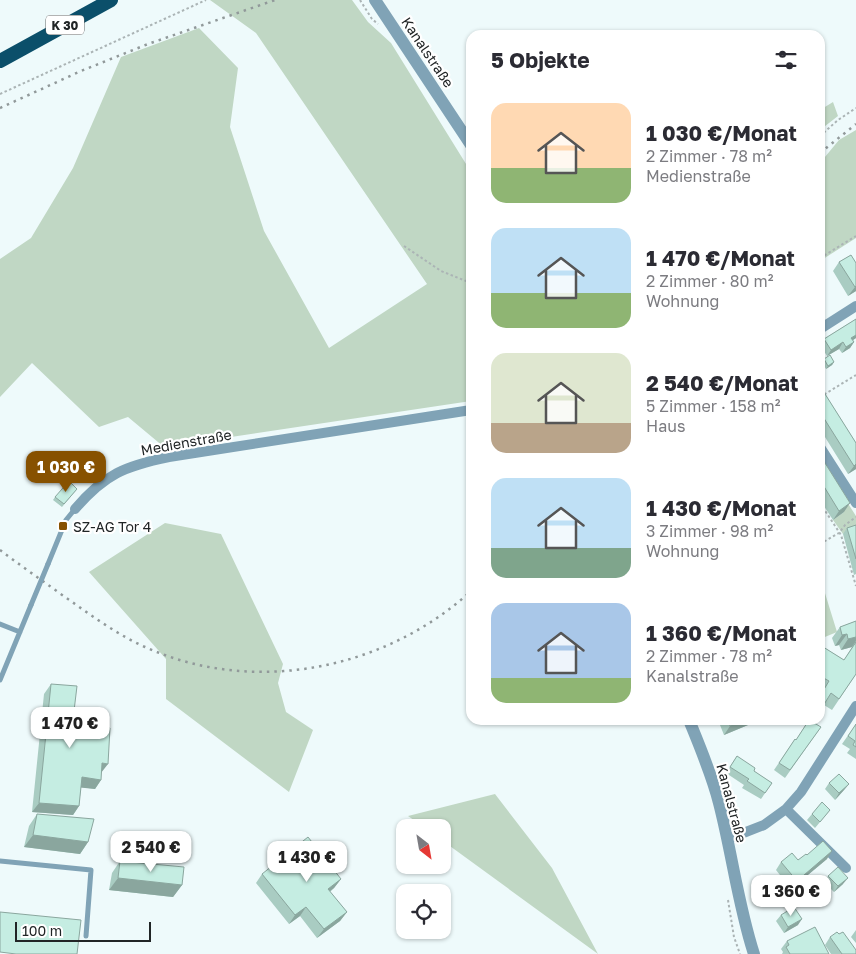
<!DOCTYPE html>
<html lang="de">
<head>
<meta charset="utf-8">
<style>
	:root { --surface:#fff; --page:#f7f7f7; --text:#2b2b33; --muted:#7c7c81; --accent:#875100 }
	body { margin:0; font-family:"Golos Text",sans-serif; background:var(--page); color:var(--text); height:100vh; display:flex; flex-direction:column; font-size:19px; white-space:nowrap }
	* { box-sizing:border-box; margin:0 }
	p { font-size:16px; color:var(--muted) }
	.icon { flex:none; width:28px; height:28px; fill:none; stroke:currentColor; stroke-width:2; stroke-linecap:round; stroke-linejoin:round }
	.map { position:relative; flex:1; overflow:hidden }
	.details { position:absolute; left:466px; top:30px; width:359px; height:695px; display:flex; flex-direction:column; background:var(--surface); border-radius:15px; box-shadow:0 1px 4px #0004 }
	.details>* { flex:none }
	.needle { width:32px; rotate:149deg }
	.buttons { position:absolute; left:396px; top:819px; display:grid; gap:10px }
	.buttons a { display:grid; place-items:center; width:55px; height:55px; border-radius:10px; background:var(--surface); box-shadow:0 1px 4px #0004; font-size:25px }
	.scale { position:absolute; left:15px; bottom:12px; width:136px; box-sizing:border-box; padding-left:5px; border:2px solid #212526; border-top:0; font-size:14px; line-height:18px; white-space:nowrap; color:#212526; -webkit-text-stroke:4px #fff; paint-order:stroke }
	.price { position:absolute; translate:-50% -42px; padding:0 11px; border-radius:10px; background:#fff; color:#222; font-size:16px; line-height:32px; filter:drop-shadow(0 1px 2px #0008) }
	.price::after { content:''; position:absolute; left:50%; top:30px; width:15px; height:11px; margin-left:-8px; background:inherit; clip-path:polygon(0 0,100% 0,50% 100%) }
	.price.current { background:var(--accent); color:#fff }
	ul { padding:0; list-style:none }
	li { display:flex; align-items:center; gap:15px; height:125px; padding:0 25px }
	li span { display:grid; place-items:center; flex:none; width:140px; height:100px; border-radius:15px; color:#555 }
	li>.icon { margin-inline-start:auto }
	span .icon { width:60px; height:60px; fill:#fffc; stroke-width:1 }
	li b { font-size:21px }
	h2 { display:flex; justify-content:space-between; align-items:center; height:60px; padding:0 25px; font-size:21px }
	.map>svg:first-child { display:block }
	.green { fill:#c0d7c4 }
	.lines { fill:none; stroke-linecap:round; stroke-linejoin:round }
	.path { stroke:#abb4b5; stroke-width:2; stroke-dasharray:2.5 2.5; stroke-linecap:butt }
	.service { stroke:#80a3b6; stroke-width:5 }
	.minor { stroke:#80a3b6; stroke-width:10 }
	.tertiary { stroke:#80a3b6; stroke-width:12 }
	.trunk { stroke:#0b4f6a; stroke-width:14 }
	.rail { stroke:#91999a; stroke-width:2.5; stroke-dasharray:2.5 5; stroke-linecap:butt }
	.service-bridge { stroke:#80a3b6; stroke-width:5 }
	.wall { fill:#a9ccc2 }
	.shaded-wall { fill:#8aa69e }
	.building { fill:#c5ede2; stroke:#8aa69e }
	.poi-dot { fill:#875100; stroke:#fff; stroke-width:2 }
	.labels { text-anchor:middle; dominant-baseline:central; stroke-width:4.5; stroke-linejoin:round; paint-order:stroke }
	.shield { fill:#fff; stroke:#646667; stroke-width:1 }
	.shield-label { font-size:12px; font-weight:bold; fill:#212526 }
	.street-label { font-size:14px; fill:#212526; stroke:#fff }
	.poi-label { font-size:14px; fill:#212526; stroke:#fff; text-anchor:start }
</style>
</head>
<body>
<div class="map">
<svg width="856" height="954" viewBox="0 0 856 954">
	<rect width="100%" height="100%" fill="#eefafb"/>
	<path class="green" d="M210 0H352L368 22 391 43 471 172V401L164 447 128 417 99 427 32 363 0 397V259L31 238 73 168 121 57 199 28 238 68 230 127 264 231 329 348 427 284 256 33Z
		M833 102 838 116 820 130V110Z
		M856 130V238L820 261V163L839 140Z
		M820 460 856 516V531L843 534 833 520 844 512 820 476Z
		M165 523 221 534 283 664 278 683 286 712 313 730 289 792 166 699V659L89 572Z
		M820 577 837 632 820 639Z
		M495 794 552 868 598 954 443 841 442 828 424 827 408 816Z"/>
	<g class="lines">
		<path class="path" d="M360 0 372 19 378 24
			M0 94 206 0
			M820 136 838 120 856 108
			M467 156 471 162
			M404 246 441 271 471 283
			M820 258 856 236
			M820 397 856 375
			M820 503 841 535 856 586
			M820 544 839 533 845 525 856 517
			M728 900 734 937 740 954"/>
		<path class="service" d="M48 564 66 520 75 509
			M0 624 20 632
			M0 680 31 605
			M0 861 91 870 86 936"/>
		<path class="minor" d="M820 329 856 306
			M820 447 856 503
			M75 509C105 474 125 466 169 457L471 410
			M786 809 846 868
			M728 839 764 825 786 809 801 792 856 706"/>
		<path class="tertiary" d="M375 0 471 145
			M689 720C700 747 712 775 719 803 732 853 738 905 754 954"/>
		<path class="trunk" d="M0 61 111 0"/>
		<path class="rail" d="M0 108 81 71 148 44 275 0
			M820 153 856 124
			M0 550C21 566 43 581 65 597 91 615 116 634 145 647 253 696 385 670 471 591"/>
		<path class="service-bridge" d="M31 605 48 564"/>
	</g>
	<path class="wall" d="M851 255 856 291 848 296 833 271 839 262Z
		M856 319V338L853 340 854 342 850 348 842 353 839 349 827 356 820 345 824 339Z
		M824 359 834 362 832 365 826 369 822 362Z
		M820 386 856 443V469L848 474 820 429Z
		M820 455 844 512 833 520 820 500Z
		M77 489 62 507 53 500 55 497Z
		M856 525V574L854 575 843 534 847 528Z
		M856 621V674L832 710 824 705 820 711V694L821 692H820V645L844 660 852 647 841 650 839 645 835 646 832 638 840 627Z
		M51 684 74 711 88 725 101 773V780L95 789 81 787 79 806 73 815 32 812 44 694Z
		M718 720H751L748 725 724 735Z
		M806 720H814L812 722 821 727 785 778 774 770 795 739 796 740 808 721Z
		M856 724V759L847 753 850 749 842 744Z
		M737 756 754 771 772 783 761 799 742 788 744 785 726 773Z
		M829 783 849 784 844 790 835 800 825 789Z
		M830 810 815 828 807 820 812 814Z
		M37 814 88 842 80 854 24 847 29 826Z
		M807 855 827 859 791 889 776 870 781 862 798 860Z
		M120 861 182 885 173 897 109 890 112 873Z
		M262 874 341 879 334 888 330 892 347 912 340 921 317 938 300 916 289 924 256 883Z
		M828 876 843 884 834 892 824 882Z
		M781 915 798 925 784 933 776 921Z
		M856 930V943L851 937Z
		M839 934 856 954H831L825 945 830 937Z
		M787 941 829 954H782L783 952 781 949Z"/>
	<path class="shaded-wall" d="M856 286V291L848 296 855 287Z
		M856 335V338L847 344 851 338Z
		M843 342 839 349 827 356 831 350Z
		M854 342 850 348 842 353 846 347Z
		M834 362 832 365 826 369 828 366Z
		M856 464V469L848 474 854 466Z
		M850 503 844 512 833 520 839 511Z
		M847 634 839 645 835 646 842 635Z
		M856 637V641L852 647 841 650 848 639Z
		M744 720H751L748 725 724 735 730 726Z
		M102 763 108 764 101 773Z
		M82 777 101 780 95 789 75 787Z
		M849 784 844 790 835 800 839 793Z
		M39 803 79 806 73 815 32 812Z
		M33 835 88 842 80 854 24 847Z
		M832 851 827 859 791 889 797 881Z
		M118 878 182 885 173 897 109 890Z
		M848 878 843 884 834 892 838 886Z
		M341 879 334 888 321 898 328 889Z
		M306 907 300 916 289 924 295 915Z
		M347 912 340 921 317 938 324 929Z
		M802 919 798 925 784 933 788 927Z"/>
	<path class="building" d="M851 255 856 263V286L855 287 839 262Z
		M856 319V335L851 338 854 342 846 347 843 342 831 350 824 339Z
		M830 355 834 362 828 366 824 359Z
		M820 386 856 443V464L854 466 820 412Z
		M820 455 850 503 839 511 820 480Z
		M69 481 77 489 64 504 55 497Z
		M856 525V559L847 528Z
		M856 621V637L848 639 847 634 842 635 840 627Z
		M856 642V674L839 699 831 693 820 711V696L829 681 820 676V645L844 660Z
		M51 684 77 686 74 711 89 712 88 725 110 728 108 764 102 763 101 780 82 777 79 806 39 803Z
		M728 720H744L730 726Z
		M809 720 821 727 790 770 779 763 795 739 796 740Z
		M856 724V747L853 745 855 741 848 736Z
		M737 756 755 768 754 771 772 783 765 793 747 781 749 779 730 767Z
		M839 774 849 784 839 793 829 783Z
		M822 802 830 810 820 822 812 814Z
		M37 814 94 819 88 842 33 835Z
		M308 837 341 879 328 889 347 912 324 929 306 907 295 915 262 874Z
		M823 841 832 851 797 881 781 862 792 853 798 860 806 854 807 855Z
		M120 861 184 867 182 885 118 878Z
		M838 867 848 878 838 886 828 876Z
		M794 907 802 919 788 927 781 915Z
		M0 912 81 920 77 954H16L0 952Z
		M815 927 829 954H790L786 947 789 945 787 941Z
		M837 932 839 934 843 932 856 950V954H842L830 937Z"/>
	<rect class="poi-dot" x="58" y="521" width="10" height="10" rx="2.5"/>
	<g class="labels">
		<rect class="shield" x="46" y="15.5" width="38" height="19" rx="4"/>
		<g class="shield-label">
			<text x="65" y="25">K 30</text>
		</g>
		<g class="street-label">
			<text transform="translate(428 52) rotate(56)">Kanalstraße</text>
			<text transform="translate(186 442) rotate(-10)">Medienstraße</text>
			<text transform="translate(732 803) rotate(75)">Kanalstraße</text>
		</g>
		<g class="poi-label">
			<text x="73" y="526">SZ-AG Tor 4</text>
		</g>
	</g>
</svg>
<div class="buttons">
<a><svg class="needle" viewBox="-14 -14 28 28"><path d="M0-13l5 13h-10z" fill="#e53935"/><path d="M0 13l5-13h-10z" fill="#7c7c81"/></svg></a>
<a><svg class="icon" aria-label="locate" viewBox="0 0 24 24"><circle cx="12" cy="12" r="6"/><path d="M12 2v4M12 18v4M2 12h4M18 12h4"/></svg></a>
</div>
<div class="scale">100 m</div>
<b class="price current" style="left:66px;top:493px">1 030 €</b>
<b class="price" style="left:70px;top:749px">1 470 €</b>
<b class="price" style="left:151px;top:873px">2 540 €</b>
<b class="price" style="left:307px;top:883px">1 430 €</b>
<b class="price" style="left:791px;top:917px">1 360 €</b>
<section class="details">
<h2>5 Objekte<svg class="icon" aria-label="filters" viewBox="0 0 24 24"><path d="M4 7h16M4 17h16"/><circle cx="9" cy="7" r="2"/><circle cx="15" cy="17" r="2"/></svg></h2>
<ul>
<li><span style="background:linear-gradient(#ffd9b3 65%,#8fb573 0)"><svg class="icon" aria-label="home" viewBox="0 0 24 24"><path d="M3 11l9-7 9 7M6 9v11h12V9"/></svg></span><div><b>1 030 €/Monat</b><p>2 Zimmer · 78 m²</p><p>Medienstraße</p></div></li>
<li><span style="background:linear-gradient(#bfe0f5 65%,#8fb573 0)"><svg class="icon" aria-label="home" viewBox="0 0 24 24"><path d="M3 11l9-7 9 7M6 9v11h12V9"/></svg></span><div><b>1 470 €/Monat</b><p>2 Zimmer · 80 m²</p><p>Wohnung</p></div></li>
<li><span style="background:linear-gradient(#dfe7d0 70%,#b9a48a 0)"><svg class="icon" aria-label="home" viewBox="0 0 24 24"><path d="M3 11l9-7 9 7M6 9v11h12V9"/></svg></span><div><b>2 540 €/Monat</b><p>5 Zimmer · 158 m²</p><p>Haus</p></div></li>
<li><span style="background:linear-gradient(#bfe0f5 70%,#7fa58c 0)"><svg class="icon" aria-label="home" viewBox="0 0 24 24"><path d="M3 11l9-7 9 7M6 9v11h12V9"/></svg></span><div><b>1 430 €/Monat</b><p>3 Zimmer · 98 m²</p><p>Wohnung</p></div></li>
<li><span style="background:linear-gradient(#a9c7e8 75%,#8fb573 0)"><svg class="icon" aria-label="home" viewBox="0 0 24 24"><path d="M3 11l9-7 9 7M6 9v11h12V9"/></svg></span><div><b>1 360 €/Monat</b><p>2 Zimmer · 78 m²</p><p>Kanalstraße</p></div></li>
</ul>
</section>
</div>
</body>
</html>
